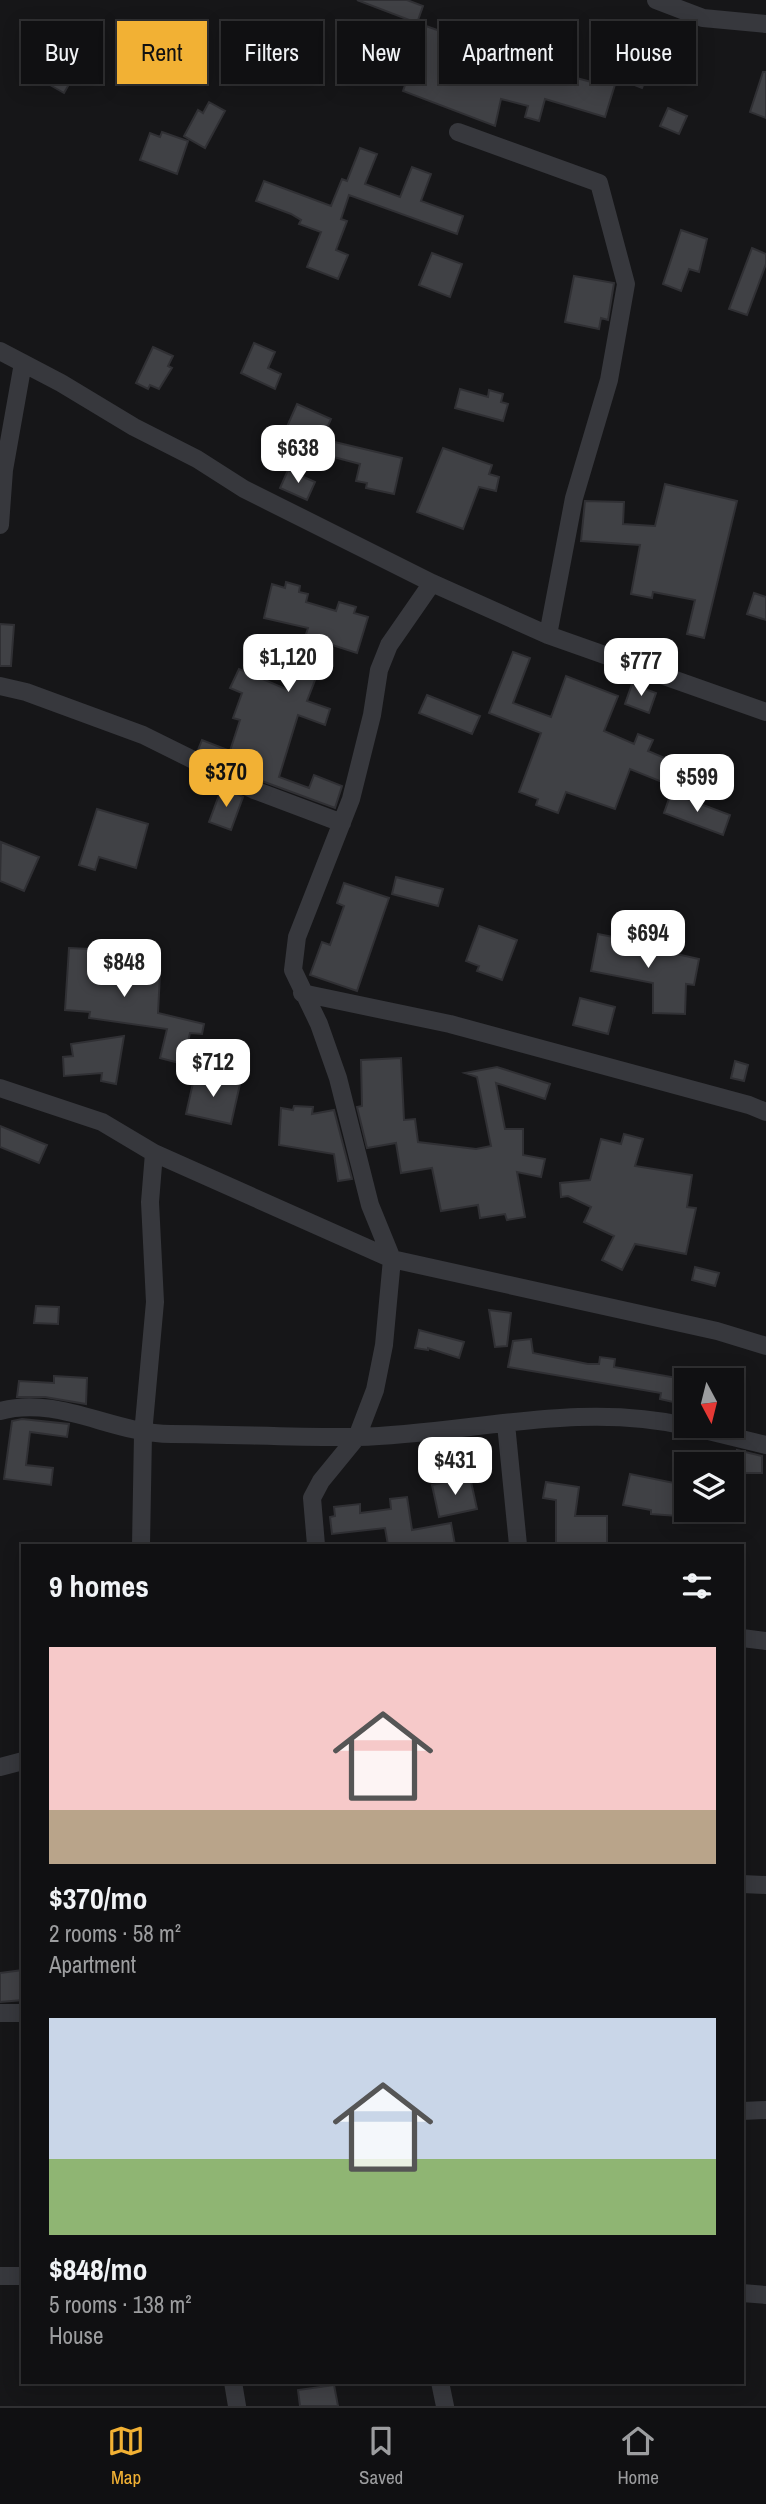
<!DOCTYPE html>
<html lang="en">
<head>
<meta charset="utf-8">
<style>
	:root { --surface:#101012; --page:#19191b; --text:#f1f3f6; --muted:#9c9d9f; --line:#303032; --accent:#f2b134 }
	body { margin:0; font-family:"Archivo Narrow",sans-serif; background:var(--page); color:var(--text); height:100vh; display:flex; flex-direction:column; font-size:26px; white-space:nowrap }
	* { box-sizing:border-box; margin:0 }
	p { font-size:23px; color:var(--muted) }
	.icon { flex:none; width:38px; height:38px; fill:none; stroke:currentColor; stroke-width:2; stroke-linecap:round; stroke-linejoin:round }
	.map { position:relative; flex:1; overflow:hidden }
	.sheet { position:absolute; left:21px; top:1544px; width:723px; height:840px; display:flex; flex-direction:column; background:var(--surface); border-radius:0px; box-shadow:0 4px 18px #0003,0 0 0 2px var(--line) }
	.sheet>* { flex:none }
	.guide { position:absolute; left:21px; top:21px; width:724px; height:63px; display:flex; gap:14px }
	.needle { width:46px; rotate:173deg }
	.controls { position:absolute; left:674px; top:1368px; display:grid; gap:14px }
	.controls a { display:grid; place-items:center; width:70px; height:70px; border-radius:0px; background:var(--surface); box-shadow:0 4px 18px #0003,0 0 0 2px var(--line); font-size:35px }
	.price { position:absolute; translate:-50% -60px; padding:0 16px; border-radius:14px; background:#fff; color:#222; font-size:23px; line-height:46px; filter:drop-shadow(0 2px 4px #0008) }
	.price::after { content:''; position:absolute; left:50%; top:42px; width:21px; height:16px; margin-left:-10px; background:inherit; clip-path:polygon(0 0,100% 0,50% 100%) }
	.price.on { background:var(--accent); color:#111 }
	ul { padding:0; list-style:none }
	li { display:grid; align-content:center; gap:14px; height:371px; padding:0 28px }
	li span { display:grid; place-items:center; height:217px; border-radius:0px; color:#555 }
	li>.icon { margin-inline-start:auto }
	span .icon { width:126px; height:126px; fill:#fffc; stroke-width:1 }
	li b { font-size:30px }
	h2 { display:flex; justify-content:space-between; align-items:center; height:84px; padding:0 28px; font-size:30px }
	.chip { padding:0 24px; border-radius:0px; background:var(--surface); box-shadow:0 4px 18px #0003,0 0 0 2px var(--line); font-size:24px; line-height:63px }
	.chip.on { background:var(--accent); color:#111 }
	.menu { display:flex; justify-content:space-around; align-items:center; height:98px; border-top:2px solid var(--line); background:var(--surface); font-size:19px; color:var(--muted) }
	.menu a { display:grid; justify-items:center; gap:4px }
	.menu .on { color:var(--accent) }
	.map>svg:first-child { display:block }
	.building { fill:#404145; stroke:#303034; stroke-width:2 }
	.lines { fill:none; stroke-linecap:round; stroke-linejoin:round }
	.minor { stroke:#37383d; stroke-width:18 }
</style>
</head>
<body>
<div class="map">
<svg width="766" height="2406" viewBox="0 0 766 2406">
	<rect width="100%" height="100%" fill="#161618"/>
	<path class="building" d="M357 0H407L423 6 417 23Z
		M426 26 485 47 483 53 599 84 609 55 649 69 642 88 617 78 605 117 545 99 539 121 525 117 528 106 501 99 495 126 403 91Z
		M74 29 94 41 64 93 43 81Z
		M763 72H766V118L750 112Z
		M209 102 225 111 205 148 184 136 198 110 203 113Z
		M668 108 687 116 679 134 660 126Z
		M162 132 188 141 177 174 140 160 150 133 160 137Z
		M360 148 377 154 365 184 400 197 412 167 431 174 421 201 463 216 457 234 349 195 341 219 347 221 336 250 348 255 338 279 307 267 321 232 299 224 301 220 291 214 256 201 264 181 331 206 342 179 347 181Z
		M681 230 707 239 699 272 689 269 681 291 663 284Z
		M752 248 766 254V264L747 315 729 309Z
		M432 253 462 264 450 297 419 285Z
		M574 276 614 283 608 320 601 318 599 329 565 322Z
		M254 343 275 352 268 368 281 374 275 389 241 373Z
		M153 347 173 356 168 366 172 368 159 389 150 385 148 389 136 383Z
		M460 389 488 397 489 390 503 394 501 402 508 404 503 421 455 408Z
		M297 404 331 419 322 439 402 458 394 494 366 488 367 483 356 481 360 464 307 450 303 459 288 452 292 443 282 438Z
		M443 448 492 465 489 474 499 477 496 491 479 487 463 529 417 512Z
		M288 470 315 482 307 500 280 488Z
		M665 484 737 501 704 638 687 634 695 600 653 592 652 598 631 594 640 545 581 541 585 501 624 502 623 524 655 526Z
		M286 582 300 586 299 592 308 594 306 602 336 611 339 602 356 607 354 613 368 617 357 653 329 644 307 701 330 709 325 725 298 715 279 777 309 788 314 775 342 786 335 808 259 780 198 750 202 740 230 751 240 720 233 718 242 693 230 688 239 669 288 690 308 628 264 618 272 584 285 588Z
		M754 593 766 597V620L747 614Z
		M0 624 14 625 11 666H0Z
		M513 652 530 658 513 703 551 717 566 676 618 696 604 731 634 744 638 734 653 740 648 751 681 765 672 786 630 769 615 809 566 792 558 813 536 805 538 799 519 792 541 733 489 713Z
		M632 684 656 693 649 713 625 704Z
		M427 695 480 716 472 734 419 713Z
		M222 787 243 797 231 830 209 822Z
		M671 793 730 815 723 835 664 813Z
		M97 809 148 824 136 868 99 857 95 870 79 865Z
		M1 842 39 857 24 891 0 881Z
		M396 877 443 889 438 906 392 894Z
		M344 883 389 898 357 991 310 975 322 942 330 945 344 906 337 903Z
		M479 926 517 940 502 980 477 971 479 966 466 961Z
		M598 934 654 945V949L699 959 694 985 686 984 685 1014 653 1013V983L591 971Z
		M69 948 89 949 88 954 119 959 118 963 126 965 125 969 160 974 158 1013 204 1024 202 1034 190 1033 183 1064 160 1058 167 1029 89 1018 90 1012 65 1010Z
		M580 998 615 1007 608 1034 573 1025Z
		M124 1036 116 1084 101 1081 102 1073 64 1076 63 1057 73 1056 71 1044Z
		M401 1058 404 1120 415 1119 418 1142 476 1149 491 1146 477 1077 465 1073 497 1067 550 1084 545 1099 496 1083 505 1129H523V1155L545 1159 541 1177 517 1172 525 1217 507 1220 505 1214 480 1218 478 1205 441 1211 432 1168 401 1173 396 1143 367 1148 357 1107 362 1106 361 1060Z
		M735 1061 748 1065 744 1081 731 1078Z
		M195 1074 240 1084 231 1124 186 1114Z
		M294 1106 313 1107 312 1114 334 1110 352 1179 338 1181 334 1154 279 1145 281 1108 293 1110Z
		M0 1126 47 1145 39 1163 0 1147Z
		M624 1134 643 1139 635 1166 692 1175 687 1207 696 1208 686 1254 635 1244 622 1270 602 1260 614 1236 584 1222 591 1207 568 1196 561 1197 560 1183 590 1180 601 1139 621 1144Z
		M695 1267 719 1273 715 1286 692 1280Z
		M36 1306 59 1307 58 1324 34 1323Z
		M489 1310 511 1313 507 1346 495 1347Z
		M419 1330 464 1342 459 1358 428 1348V1350L415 1348Z
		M531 1339 533 1353 588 1364H599L600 1357 615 1359 614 1367 683 1379 681 1385 686 1387V1405L660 1399 661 1393 508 1367 513 1341Z
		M54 1376 87 1378 86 1404 45 1397H17L19 1381 54 1383Z
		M22 1419 69 1424 67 1437 30 1432 26 1465 53 1468 51 1485 4 1479 12 1421Z
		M737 1450 762 1456V1473H737Z
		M630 1474 684 1485 678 1516 651 1514V1510L623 1505Z
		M470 1477 477 1509 439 1517 432 1485Z
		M546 1482 579 1487 575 1516H607V1545H556V1500L543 1498Z
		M407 1497 412 1530 451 1523 455 1545H388L385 1528 332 1534 330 1517 335 1516 334 1507 360 1504V1513L391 1509 390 1499Z
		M23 1970V2000L0 2002V1973Z
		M334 2385 338 2406H300L298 2390Z"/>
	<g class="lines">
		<path class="minor" d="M656 0 703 18 766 24
			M458 132 599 183 626 284 609 380 574 498 548 635
			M0 351 61 383 134 427 197 459 244 489 432 583 548 635 766 712
			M0 525 4 470 23 363
			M0 686 26 692 143 735 254 790 342 823
			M302 993 450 1024 749 1105 766 1112
			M0 1088 102 1122 154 1153 392 1259 717 1331 766 1346
			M0 1411C58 1395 113 1434 171 1434 233 1434 296 1438 358 1437 467 1434 577 1401 686 1426
			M506 1424 518 1545
			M688 1426 766 1445
			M141 1545 143 1434 155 1302 150 1202 154 1153
			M316 1545 312 1498 321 1481 357 1437 375 1390 384 1345 392 1259 370 1205 338 1078 319 1024 293 970 297 937 351 799 372 715 379 670 389 645 432 583
			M742 1638 766 1641
			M0 1767 23 1761
			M742 1884 766 1885
			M0 2013H23
			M742 2111 766 2110
			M0 2276H23
			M742 2293 766 2295
			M233 2382 237 2406
			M440 2382 445 2406"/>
	</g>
</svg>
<div class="controls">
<a><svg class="needle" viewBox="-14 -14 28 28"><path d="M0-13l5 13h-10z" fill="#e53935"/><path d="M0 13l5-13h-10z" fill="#9c9d9f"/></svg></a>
<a><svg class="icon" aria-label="layers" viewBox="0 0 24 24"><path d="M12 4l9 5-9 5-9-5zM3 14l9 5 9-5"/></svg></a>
</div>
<b class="price" style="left:298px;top:485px">$638</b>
<b class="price" style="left:288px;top:694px">$1,120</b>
<b class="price" style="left:641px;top:698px">$777</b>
<b class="price on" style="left:226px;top:809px">$370</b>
<b class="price" style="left:697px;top:814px">$599</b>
<b class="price" style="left:648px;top:970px">$694</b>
<b class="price" style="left:124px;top:999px">$848</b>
<b class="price" style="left:213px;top:1099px">$712</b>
<b class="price" style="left:455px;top:1497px">$431</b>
<div class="guide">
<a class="chip">Buy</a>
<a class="chip on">Rent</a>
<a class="chip">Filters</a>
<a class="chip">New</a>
<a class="chip">Apartment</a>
<a class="chip">House</a>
</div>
<section class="sheet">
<h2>9 homes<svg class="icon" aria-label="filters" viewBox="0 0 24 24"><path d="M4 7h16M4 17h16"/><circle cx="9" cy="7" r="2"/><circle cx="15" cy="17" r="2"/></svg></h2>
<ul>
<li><span style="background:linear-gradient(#f6c9c9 75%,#b9a48a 0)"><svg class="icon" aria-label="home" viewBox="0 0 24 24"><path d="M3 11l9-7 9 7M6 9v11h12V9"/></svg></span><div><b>$370/mo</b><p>2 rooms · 58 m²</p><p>Apartment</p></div></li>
<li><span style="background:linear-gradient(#c9d6e8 65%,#8fb573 0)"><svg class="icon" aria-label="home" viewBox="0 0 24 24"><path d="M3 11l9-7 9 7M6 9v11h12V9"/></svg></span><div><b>$848/mo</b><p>5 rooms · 138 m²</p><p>House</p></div></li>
</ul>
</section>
</div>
<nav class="menu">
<a class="on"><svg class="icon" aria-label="map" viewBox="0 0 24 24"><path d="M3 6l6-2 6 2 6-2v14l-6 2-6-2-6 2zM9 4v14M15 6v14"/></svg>Map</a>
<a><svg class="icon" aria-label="saved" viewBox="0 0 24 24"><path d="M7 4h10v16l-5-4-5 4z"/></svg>Saved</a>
<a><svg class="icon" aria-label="home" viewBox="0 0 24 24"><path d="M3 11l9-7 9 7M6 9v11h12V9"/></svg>Home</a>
</nav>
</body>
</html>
